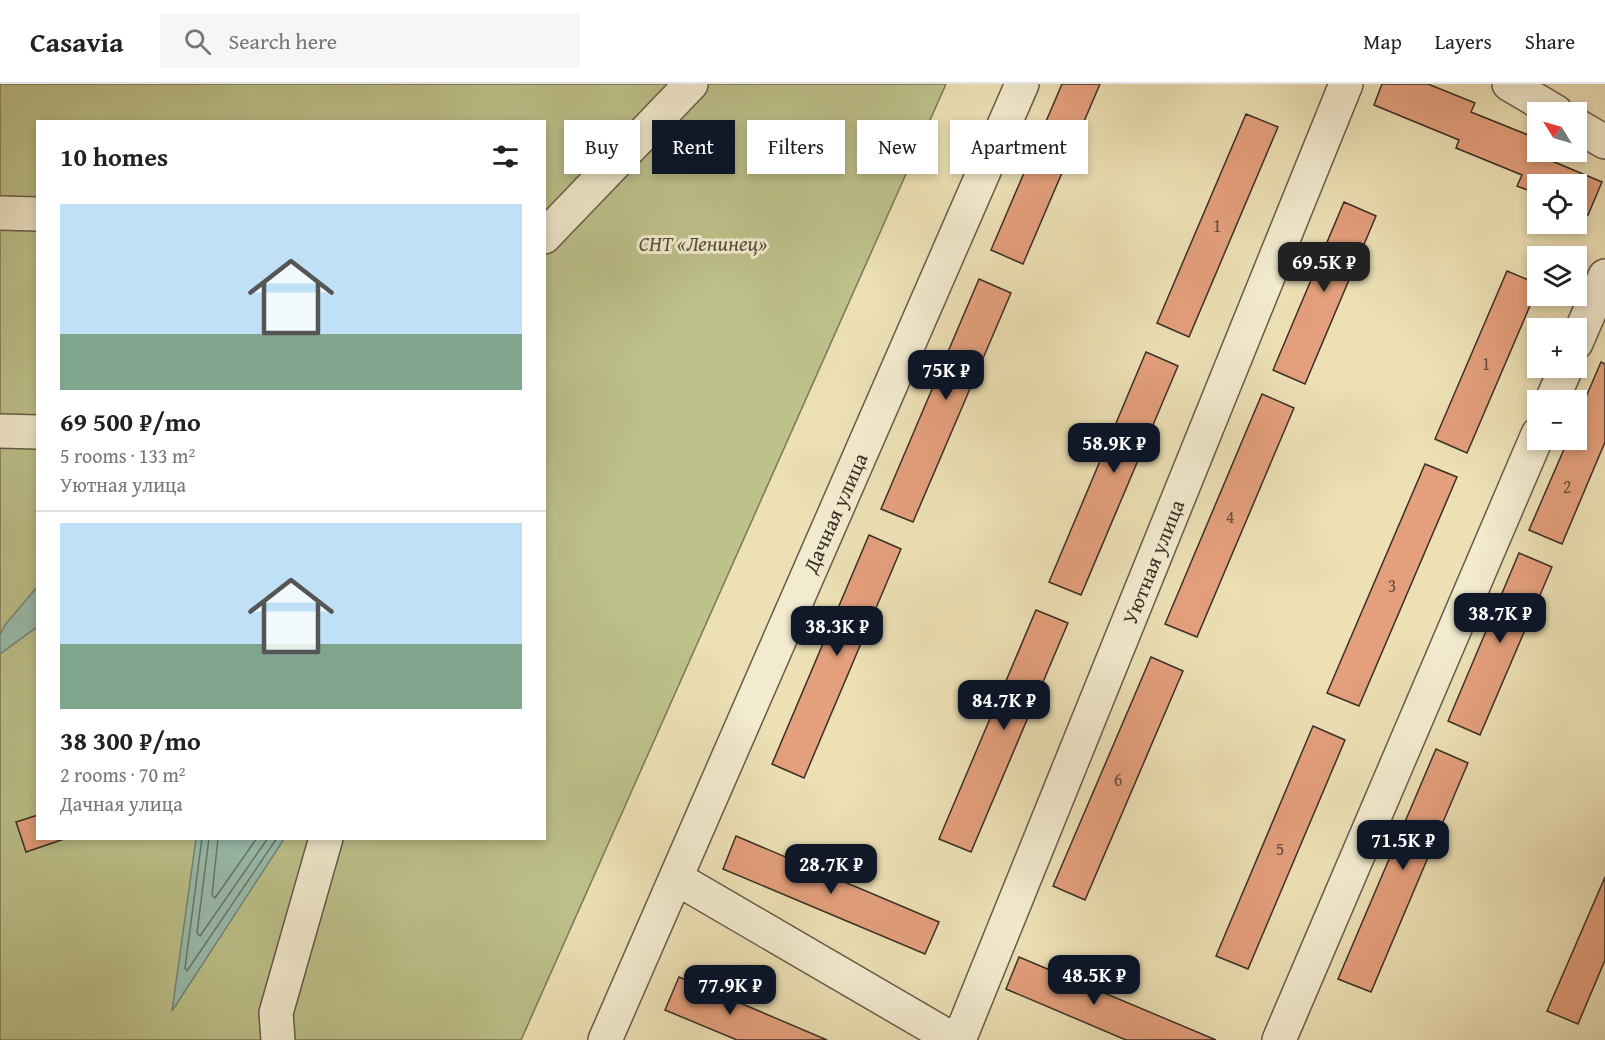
<!DOCTYPE html>
<html lang="en">
<head>
<meta charset="utf-8">
<style>
	:root { --surface:#fff; --page:#f6f6f6; --text:#222; --muted:#767676; --line:#e0e0e0; --accent:#111827 }
	body { margin:0; font-family:"Gentium Book Plus",serif; background:var(--page); color:var(--text); height:100vh; display:flex; flex-direction:column; font-size:22px; white-space:nowrap }
	* { box-sizing:border-box; margin:0 }
	p { font-size:20px; color:var(--muted) }
	.icon { flex:none; width:33px; height:33px; fill:none; stroke:currentColor; stroke-width:2; stroke-linecap:round; stroke-linejoin:round }
	.map { position:relative; flex:1; overflow:hidden }
	.panel { position:absolute; left:36px; top:36px; width:510px; height:720px; display:flex; flex-direction:column; background:var(--surface); border-radius:0px; box-shadow:0 3px 9px #0003 }
	.panel>* { flex:none }
	.hud { position:absolute; left:564px; top:36px; width:570px; height:54px; display:flex; gap:12px }
	.needle { width:39px; rotate:307deg }
	.fabs { position:absolute; left:1527px; top:18px; display:grid; gap:12px }
	.fabs a { display:grid; place-items:center; width:60px; height:60px; border-radius:0px; background:var(--surface); box-shadow:0 3px 9px #0003; font-size:30px }
	.price { position:absolute; translate:-50% -51px; padding:0 14px; border-radius:12px; background:var(--accent); color:#fff; font-size:20px; line-height:39px; filter:drop-shadow(0 2px 3px #0008) }
	.price::after { content:''; position:absolute; left:50%; top:36px; width:18px; height:14px; margin-left:-9px; background:inherit; clip-path:polygon(0 0,100% 0,50% 100%) }
	.price.current { background:#222; color:#fff }
	ul { padding:0; list-style:none }
	li { display:grid; align-content:center; gap:12px; height:318px; padding:0 24px }
	li+li { border-top:2px solid var(--line) }
	li span { display:grid; place-items:center; height:186px; border-radius:0px; color:#555 }
	li>.icon { margin-inline-start:auto }
	span .icon { width:108px; height:108px; fill:#fffc; stroke-width:1 }
	li b { font-size:26px }
	h2 { display:flex; justify-content:space-between; align-items:center; height:72px; padding:0 24px; font-size:26px }
	.chip { padding:0 21px; border-radius:0px; background:var(--surface); box-shadow:0 3px 9px #0003; font-size:21px; line-height:54px }
	.chip.current { background:var(--accent); color:#fff }
	header { display:flex; align-items:center; gap:36px; box-sizing:border-box; height:84px; padding:0 30px; background:var(--surface); border-bottom:2px solid var(--line) }
	header strong { font-size:28px }
	nav { display:flex; gap:33px; margin-inline-start:auto; font-size:21px }
	.search { width:420px; height:54px; background:var(--page); display:flex; align-items:center; gap:15px; box-sizing:border-box; padding:0 21px; border-radius:0px; color:var(--muted); font-size:22px }
	.map>svg:first-child { display:block }
	.green { fill:#bdc18a; stroke:#7b7858; stroke-width:1.5; fill-rule:evenodd }
	.water { fill:#99bdae; stroke:#738578; stroke-width:1.5 }
	.lines { fill:none; stroke-linecap:round; stroke-linejoin:round }
	.shore { stroke:#69766a; stroke-width:1.5 }
	.building { fill:#e49f7c; stroke:#393027; stroke-width:1.5 }
	.minor-casing { stroke:#665c4a; stroke-width:36 }
	.minor { stroke:#f3ebcf; stroke-width:33 }
	.labels { text-anchor:middle; dominant-baseline:central; stroke-width:6; stroke-linejoin:round; paint-order:stroke }
	.number-label { font-size:18px; fill:#644c3c }
	.park-label { font-size:21px; font-style:italic; fill:#534d3b; stroke:#f3ebcf }
	.street-label { font-size:21px; fill:#393027; stroke:#f3ebcf }
</style>
</head>
<body>
<header>
<strong>Casavia</strong>
<div class="search"><svg class="icon" aria-label="search" viewBox="0 0 24 24"><circle cx="10" cy="10" r="6"/><path d="M15 15l6 6"/></svg>Search here</div>
<nav><a>Map</a><a>Layers</a><a>Share</a></nav>
</header>
<div class="map">
<svg width="1605" height="956" viewBox="0 0 1605 956">
	<rect width="100%" height="100%" fill="#ede0b5"/>
	<filter id="stains"><feTurbulence type="fractalNoise" baseFrequency=".00333" numOctaves="4"/><feColorMatrix values="0 0 0 0 .2 0 0 0 0 .09 0 0 0 0 .02 0 0 0 .5 -.17"/></filter>
	<radialGradient id="worn" r=".72"><stop offset=".6" stop-color="#630" stop-opacity="0"/><stop offset="1" stop-color="#630" stop-opacity=".3"/></radialGradient>
	<path class="green" d="M0 0H946L521 956H0ZM38 38H544V754H38Z"/>
	<path class="water" d="M37 503V543L0 570V551L5 541Z
		M196 755H284L172 927Z"/>
	<g class="lines">
		<path class="shore" d="M202 754 185 884 187 887 277 754
			M209 754 197 849 200 852 268 754
			M218 754 212 811 215 814 257 754"/>
	</g>
	<path class="building" d="M1062 0H1100L1023 180 991 166Z
		M1382 0H1428L1475 19 1471 28 1538 55 1533 69 1602 98 1588 131 1576 126V100H1538V110L1517 102 1522 91 1456 64 1459 56 1374 21Z
		M1246 30 1278 43 1189 253 1157 239Z
		M1344 118 1376 132 1305 300 1273 286Z
		M1507 187 1538 200V203L1467 369 1435 355Z
		M979 195 1011 209 913 438 881 425Z
		M1146 268 1178 282 1081 511 1049 498Z
		M1601 278 1605 280V358L1562 460 1529 446 1568 356H1576V336Z
		M1262 310 1294 324 1197 553 1165 540Z
		M1425 380 1457 393 1359 622 1327 609Z
		M869 451 901 465 804 694 772 680Z
		M1519 469 1552 483 1480 651 1448 637Z
		M1036 526 1068 539 971 768 939 755Z
		M1151 573 1183 587 1085 816 1053 802Z
		M1313 642 1345 656 1248 885 1216 872Z
		M1436 665 1468 679 1371 908 1338 895Z
		M38 731V754H67L26 768 16 738Z
		M736 752 939 838 925 870 723 785Z
		M1605 793V876L1578 940 1547 927Z
		M1019 873 1216 956H1126L1006 905Z
		M679 893 827 956H737L665 926Z"/>
	<g class="lines">
		<defs>
			<path id="minor" d="M1509 0 1556 28
				M1576 41 1605 58
				M0 129 38 130
				M544 153 691 0
				M1576 259 1605 192
				M1552 316 1566 284
				M0 347 38 348
				M676 794 954 956
				M278 956 276 929 326 754
				M605 956 1022 0
				M959 956 1346 0
				M1279 956 1538 350"/>
		</defs>
		<use href="#minor" class="minor-casing"/>
		<use href="#minor" class="minor"/>
	</g>
	<g class="labels">
		<g class="number-label">
			<text x="1217" y="141">1</text>
			<text x="1486" y="279">1</text>
			<text x="1567" y="402">2</text>
			<text x="1230" y="432">4</text>
			<text x="1392" y="501">3</text>
			<text x="1118" y="695">6</text>
			<text x="1280" y="764">5</text>
		</g>
		<g class="park-label">
			<text x="703" y="159">СНТ «Ленинец»</text>
		</g>
		<g class="street-label">
			<text transform="translate(835 429) rotate(-66)">Дачная улица</text>
			<text transform="translate(1153 478) rotate(-68)">Уютная улица</text>
		</g>
	</g>
	<rect width="100%" height="100%" filter="url(#stains)"/>
	<rect width="100%" height="100%" fill="url(#worn)"/>
</svg>
<div class="fabs">
<a><svg class="needle" viewBox="-14 -14 28 28"><path d="M0-13l5 13h-10z" fill="#e53935"/><path d="M0 13l5-13h-10z" fill="#767676"/></svg></a>
<a><svg class="icon" aria-label="locate" viewBox="0 0 24 24"><circle cx="12" cy="12" r="6"/><path d="M12 2v4M12 18v4M2 12h4M18 12h4"/></svg></a>
<a><svg class="icon" aria-label="layers" viewBox="0 0 24 24"><path d="M12 4l9 5-9 5-9-5zM3 14l9 5 9-5"/></svg></a>
<a>+</a>
<a>−</a>
</div>
<b class="price current" style="left:1324px;top:209px">69.5K ₽</b>
<b class="price" style="left:946px;top:317px">75K ₽</b>
<b class="price" style="left:1114px;top:390px">58.9K ₽</b>
<b class="price" style="left:1500px;top:560px">38.7K ₽</b>
<b class="price" style="left:837px;top:573px">38.3K ₽</b>
<b class="price" style="left:1004px;top:647px">84.7K ₽</b>
<b class="price" style="left:1403px;top:787px">71.5K ₽</b>
<b class="price" style="left:831px;top:811px">28.7K ₽</b>
<b class="price" style="left:1094px;top:922px">48.5K ₽</b>
<b class="price" style="left:730px;top:932px">77.9K ₽</b>
<div class="hud">
<a class="chip">Buy</a>
<a class="chip current">Rent</a>
<a class="chip">Filters</a>
<a class="chip">New</a>
<a class="chip">Apartment</a>
</div>
<section class="panel">
<h2>10 homes<svg class="icon" aria-label="filters" viewBox="0 0 24 24"><path d="M4 7h16M4 17h16"/><circle cx="9" cy="7" r="2"/><circle cx="15" cy="17" r="2"/></svg></h2>
<ul>
<li><span style="background:linear-gradient(#bfe0f5 70%,#7fa58c 0)"><svg class="icon" aria-label="home" viewBox="0 0 24 24"><path d="M3 11l9-7 9 7M6 9v11h12V9"/></svg></span><div><b>69 500 ₽/mo</b><p>5 rooms · 133 m²</p><p>Уютная улица</p></div></li>
<li><span style="background:linear-gradient(#bfe0f5 65%,#7fa58c 0)"><svg class="icon" aria-label="home" viewBox="0 0 24 24"><path d="M3 11l9-7 9 7M6 9v11h12V9"/></svg></span><div><b>38 300 ₽/mo</b><p>2 rooms · 70 m²</p><p>Дачная улица</p></div></li>
</ul>
</section>
</div>
</body>
</html>
